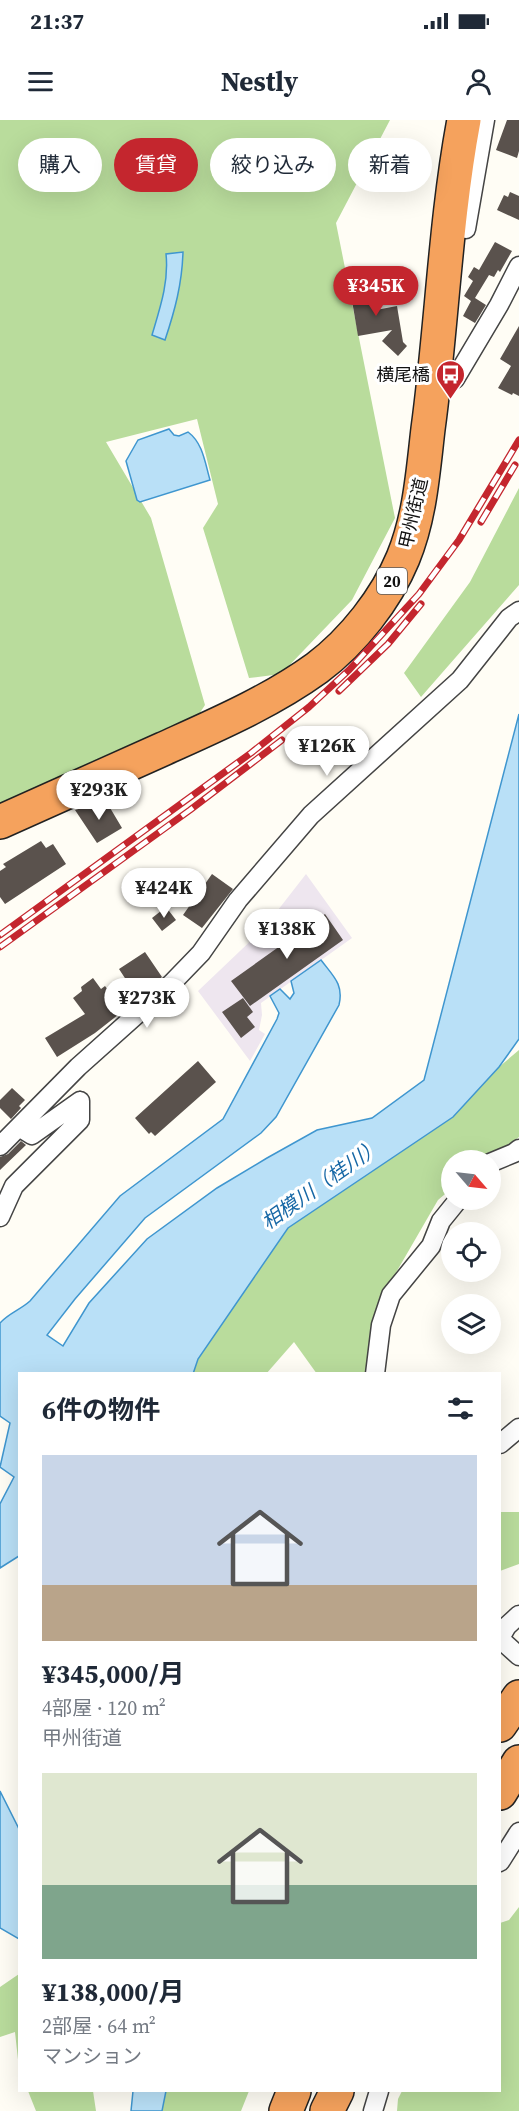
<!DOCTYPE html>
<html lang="ja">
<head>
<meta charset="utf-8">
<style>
	:root { --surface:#fff; --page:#f6f6f7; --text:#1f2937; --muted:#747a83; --accent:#c4262e }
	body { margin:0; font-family:"Source Serif 4","Noto Sans JP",serif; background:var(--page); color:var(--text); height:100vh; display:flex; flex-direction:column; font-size:22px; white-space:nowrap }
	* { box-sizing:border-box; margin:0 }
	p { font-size:20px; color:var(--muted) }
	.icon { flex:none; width:33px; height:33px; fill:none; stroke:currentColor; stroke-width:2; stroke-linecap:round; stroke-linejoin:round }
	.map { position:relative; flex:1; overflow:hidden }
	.details { position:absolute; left:18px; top:1252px; width:483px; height:720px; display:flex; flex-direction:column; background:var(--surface); border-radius:0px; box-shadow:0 6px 24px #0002 }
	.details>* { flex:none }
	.top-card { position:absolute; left:18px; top:18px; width:483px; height:54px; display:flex; gap:12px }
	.needle { width:39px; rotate:118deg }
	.fabs { position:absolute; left:441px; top:1030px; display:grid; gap:12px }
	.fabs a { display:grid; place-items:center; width:60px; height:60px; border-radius:50%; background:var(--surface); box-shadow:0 6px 24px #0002; font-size:30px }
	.price { position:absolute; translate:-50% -51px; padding:0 14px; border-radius:21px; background:#fff; color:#222; font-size:20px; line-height:39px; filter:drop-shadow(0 2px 3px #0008) }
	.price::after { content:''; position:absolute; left:50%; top:36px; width:18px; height:14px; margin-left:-9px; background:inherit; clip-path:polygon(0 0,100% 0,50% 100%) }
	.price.selected { background:var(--accent); color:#fff }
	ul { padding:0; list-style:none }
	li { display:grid; align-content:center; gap:12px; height:318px; padding:0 24px }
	li span { display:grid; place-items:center; height:186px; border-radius:0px; color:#555 }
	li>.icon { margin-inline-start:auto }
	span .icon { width:108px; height:108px; fill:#fffc; stroke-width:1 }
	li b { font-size:26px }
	h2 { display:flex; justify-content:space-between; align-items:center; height:72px; padding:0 24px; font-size:26px }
	.tag { padding:0 21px; border-radius:27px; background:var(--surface); box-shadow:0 6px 24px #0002; font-size:21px; line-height:54px }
	.tag.selected { background:var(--accent); color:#fff }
	.status { display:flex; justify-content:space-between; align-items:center; height:42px; padding:0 30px; background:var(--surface); direction:ltr }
	.status svg { height:16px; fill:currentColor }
	header { display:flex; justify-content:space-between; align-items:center; height:78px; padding:0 24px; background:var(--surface); font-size:27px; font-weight:700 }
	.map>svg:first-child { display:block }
	.industrial { fill:#eee6ef }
	.forest { fill:#b9dc9c }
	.water { fill:#b9e0f7; stroke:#3f96cf; stroke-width:1.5 }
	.building { fill:#5a524d }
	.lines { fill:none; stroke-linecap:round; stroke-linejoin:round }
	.street-casing { stroke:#444; stroke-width:21 }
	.highway-casing { stroke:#222; stroke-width:36 }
	.street { stroke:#fff; stroke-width:18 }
	.highway { stroke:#f5a25d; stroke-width:33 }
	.rail-casing { stroke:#c4262e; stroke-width:7 }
	.rail { stroke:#fff; stroke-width:4.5; stroke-dasharray:14; stroke-linecap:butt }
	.labels { text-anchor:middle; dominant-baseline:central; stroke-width:6; stroke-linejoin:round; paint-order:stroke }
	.shield { fill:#fff; stroke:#585858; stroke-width:1.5 }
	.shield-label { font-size:16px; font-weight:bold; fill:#111 }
	.poi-label { font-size:18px; fill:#111; stroke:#fff; text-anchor:end }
	.street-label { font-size:18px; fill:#111; stroke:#fff }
	.water-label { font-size:20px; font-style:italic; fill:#1768a6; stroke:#fff }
</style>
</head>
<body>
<div class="status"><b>21:37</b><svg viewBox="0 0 49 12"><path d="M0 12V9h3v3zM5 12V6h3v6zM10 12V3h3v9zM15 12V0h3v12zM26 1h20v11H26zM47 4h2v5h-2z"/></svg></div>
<header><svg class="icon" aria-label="menu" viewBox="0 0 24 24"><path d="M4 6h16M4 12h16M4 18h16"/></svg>Nestly<svg class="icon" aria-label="person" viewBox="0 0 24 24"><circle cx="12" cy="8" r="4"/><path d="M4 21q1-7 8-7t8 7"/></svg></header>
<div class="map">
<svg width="519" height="1991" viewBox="0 0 519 1991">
	<rect width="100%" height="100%" fill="#fffdf5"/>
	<path class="industrial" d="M306 754 352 818 261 883 262 895 259 910 265 914 250 941 198 871 264 808Z"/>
	<path class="forest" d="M0 0H390L336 103 395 398 352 480 281 554 249 558 203 408 218 384 197 299 106 322 151 398 205 585 186 614 0 697Z
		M519 368V465L421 577 404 553 470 462Z
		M519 930V1017L487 1041H452L451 1069 438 1080 390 1163 371 1254H317L294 1222 266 1254H193L198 1239 288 1108 453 997 499 947Z
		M500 1392H519V1444L500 1451Z
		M519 1787V1991H397L398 1979 402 1971H500V1803L509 1800Z
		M19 1854V1949L15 1912 0 1917V1867Z
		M28 1971H93L96 1991H36Z
		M166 1971H249L241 1991H162Z"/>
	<path class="water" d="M183 132C182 164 175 190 165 220L152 215C160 188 169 162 166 134Z
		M169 309 174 315 179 316 188 312C203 323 205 343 210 360L140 382 137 380 126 341 138 320Z
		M519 594V919L499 947 453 997 288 1108 198 1239 193 1254H20L19 1436 0 1448V1384L14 1357 0 1347 10 1303 0 1296V1203C9 1193 20 1190 30 1181L120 1076 223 999 277 899 279 893 270 876 280 869 290 879 294 873 291 861 321 840C333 856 344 864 339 885L276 997 261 1013 145 1098 75 1179 47 1215 63 1226 89 1183 147 1119 217 1068 267 1038 317 1010 372 998 424 960Z
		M0 1671 19 1709V1819L0 1808Z
		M133 1971H166L162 1991H131Z"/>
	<path class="building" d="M507 0H519V31L517 38 496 30Z
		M510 72 519 76V100L497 90 504 75 508 77Z
		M495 122 512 131 500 152 498 150 494 157 489 155 475 178 486 185 475 203 463 196 471 181 464 176 473 161 468 157 474 147 479 150Z
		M371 160 376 190 397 186 403 222 407 226 398 236 382 221 392 210 358 216 349 163Z
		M519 206V276L513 273 512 275 498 268 511 246 500 239Z
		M106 681 122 708 97 723 75 690Z
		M41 721 46 728 53 724 66 744 5 784 0 777V751L6 747 3 744Z
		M212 754 233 769 202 808 183 795Z
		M166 787 176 800 162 811 152 798Z
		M325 794 343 820 250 886 231 861Z
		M145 832 162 857 138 878 119 849Z
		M93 858 101 869 105 866 123 891 95 913 57 937 45 918 85 894 73 878 82 871 81 867Z
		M243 878 253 892 247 897 255 907 241 918 222 892Z
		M198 941 216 962 155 1016 151 1012 149 1014 135 998Z
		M12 968 25 980 19 986 21 988 11 999 0 988V980Z
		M21 1021 26 1025 0 1050V1037L8 1034Z"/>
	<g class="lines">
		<defs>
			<path id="street" d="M466 109 485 0
				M435 261 455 259 499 185 519 146
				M19 1007 32 1015 80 981
				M0 1026 78 947 172 863 201 833 238 780 311 695 460 560 509 498 519 491
				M490 1043 514 1033 519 1029
				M0 1097 14 1066 80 1000V981
				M375 1254 381 1205 391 1175 431 1126 441 1101 458 1080
				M500 1324 519 1308
				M500 1518 507 1506 519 1495
				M500 1519 519 1536
				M500 1742 519 1712
				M373 1991 379 1971"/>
			<path id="highway" d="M0 702C54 678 109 653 163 629 216 605 270 582 317 548 353 521 386 479 403 438 420 397 423 352 428 309 442 206 445 102 464 0
				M500 1605 519 1577
				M500 1673 519 1642
				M286 1991 294 1971
				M327 1991 337 1971"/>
		</defs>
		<use href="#street" class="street-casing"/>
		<use href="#highway" class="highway-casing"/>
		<use href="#street" class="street"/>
		<use href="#highway" class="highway"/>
		<defs>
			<path id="rail" d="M481 402 515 345
				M339 571 388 524 421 484
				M0 815 251 633 309 587 349 550 419 474 459 420 519 320
				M0 827 190 690 282 620"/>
		</defs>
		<use href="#rail" class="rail-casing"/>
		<use href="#rail" class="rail"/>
	</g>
	<defs>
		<symbol id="bus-pin" viewBox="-11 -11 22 30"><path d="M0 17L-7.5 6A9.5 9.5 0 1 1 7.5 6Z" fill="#c4262e" stroke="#fff"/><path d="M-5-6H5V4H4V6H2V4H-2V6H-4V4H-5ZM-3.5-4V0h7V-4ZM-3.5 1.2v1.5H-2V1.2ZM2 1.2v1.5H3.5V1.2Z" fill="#fff"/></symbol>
	</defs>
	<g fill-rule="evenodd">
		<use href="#bus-pin" x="434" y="238" width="33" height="45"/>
	</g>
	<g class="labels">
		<rect class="shield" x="377" y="448" width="30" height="26" rx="4.5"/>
		<g class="shield-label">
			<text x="392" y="461">20</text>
		</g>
		<g class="poi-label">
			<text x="430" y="254">横尾橋</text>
		</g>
		<g class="street-label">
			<text transform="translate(413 393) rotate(-77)">甲州街道</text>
		</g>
		<g class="water-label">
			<text transform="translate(321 1064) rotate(-35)">相模川（桂川）</text>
		</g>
	</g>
</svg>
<div class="fabs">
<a><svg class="needle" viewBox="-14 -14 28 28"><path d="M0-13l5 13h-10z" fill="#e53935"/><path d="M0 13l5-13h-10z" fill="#747a83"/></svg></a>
<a><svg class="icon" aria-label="locate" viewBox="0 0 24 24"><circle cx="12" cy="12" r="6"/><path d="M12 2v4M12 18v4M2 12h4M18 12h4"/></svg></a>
<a><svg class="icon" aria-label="layers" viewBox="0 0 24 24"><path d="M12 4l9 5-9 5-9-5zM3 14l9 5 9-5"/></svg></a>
</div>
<b class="price selected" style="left:376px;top:197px">¥345K</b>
<b class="price" style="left:327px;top:657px">¥126K</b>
<b class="price" style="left:99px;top:701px">¥293K</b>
<b class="price" style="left:164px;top:799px">¥424K</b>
<b class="price" style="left:287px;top:840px">¥138K</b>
<b class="price" style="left:147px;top:909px">¥273K</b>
<div class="top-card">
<a class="tag">購入</a>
<a class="tag selected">賃貸</a>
<a class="tag">絞り込み</a>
<a class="tag">新着</a>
</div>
<section class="details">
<h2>6件の物件<svg class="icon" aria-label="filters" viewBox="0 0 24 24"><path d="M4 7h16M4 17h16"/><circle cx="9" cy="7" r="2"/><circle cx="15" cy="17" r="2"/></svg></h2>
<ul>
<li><span style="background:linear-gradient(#c9d6e8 70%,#b9a48a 0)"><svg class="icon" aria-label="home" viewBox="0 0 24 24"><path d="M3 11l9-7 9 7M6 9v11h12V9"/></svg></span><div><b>¥345,000/月</b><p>4部屋 · 120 m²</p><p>甲州街道</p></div></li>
<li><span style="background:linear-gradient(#dfe7d0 60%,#7fa58c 0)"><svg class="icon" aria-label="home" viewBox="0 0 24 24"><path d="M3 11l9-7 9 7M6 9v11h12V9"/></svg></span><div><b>¥138,000/月</b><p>2部屋 · 64 m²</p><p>マンション</p></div></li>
</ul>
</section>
</div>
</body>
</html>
